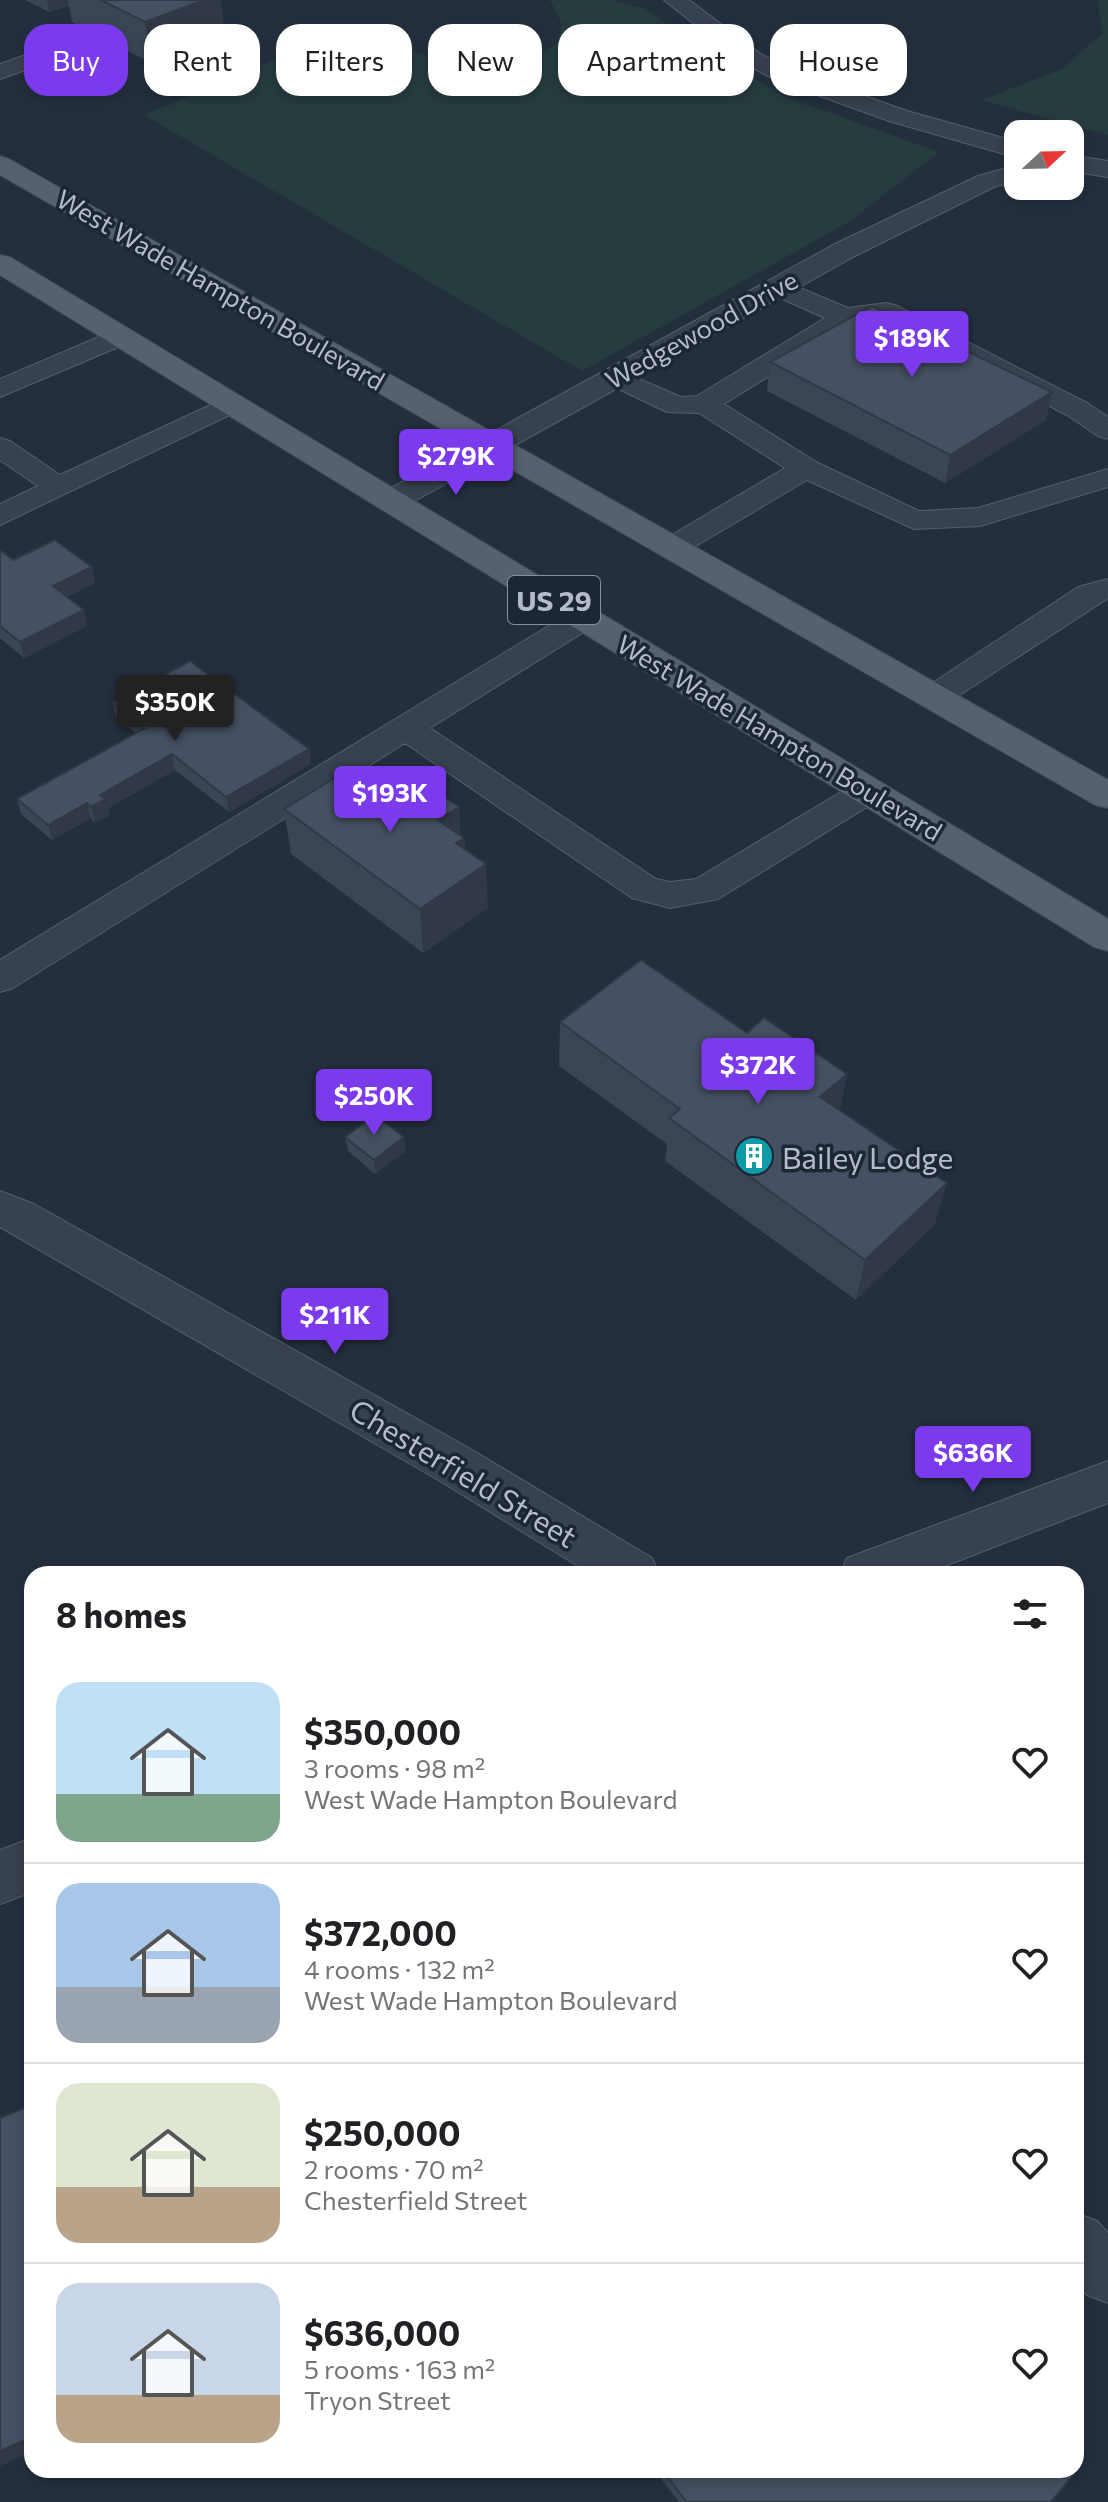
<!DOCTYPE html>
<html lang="en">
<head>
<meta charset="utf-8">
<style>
	:root { --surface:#fff; --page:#f2f2f2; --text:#202124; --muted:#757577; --line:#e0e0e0; --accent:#7c3aed }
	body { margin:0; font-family:Commissioner,sans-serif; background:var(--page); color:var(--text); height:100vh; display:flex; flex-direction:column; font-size:30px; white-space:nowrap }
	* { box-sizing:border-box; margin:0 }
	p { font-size:26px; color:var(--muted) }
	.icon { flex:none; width:44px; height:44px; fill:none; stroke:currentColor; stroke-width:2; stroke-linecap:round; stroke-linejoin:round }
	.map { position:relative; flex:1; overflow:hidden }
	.panel { position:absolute; left:24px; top:1566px; width:1060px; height:912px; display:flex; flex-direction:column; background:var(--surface); border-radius:24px; box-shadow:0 4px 12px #0003 }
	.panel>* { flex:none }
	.hud { position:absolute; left:24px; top:24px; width:1060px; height:72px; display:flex; gap:16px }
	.needle { width:52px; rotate:68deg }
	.controls { position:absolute; left:1004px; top:120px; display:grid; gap:16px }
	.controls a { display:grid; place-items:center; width:80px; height:80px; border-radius:16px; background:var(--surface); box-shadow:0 4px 12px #0003; font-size:40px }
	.price { position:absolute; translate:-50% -68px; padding:0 18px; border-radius:8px; background:var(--accent); color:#fff; font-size:26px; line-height:52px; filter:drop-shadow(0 2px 4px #0008) }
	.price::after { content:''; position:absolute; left:50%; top:48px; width:24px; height:18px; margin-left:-12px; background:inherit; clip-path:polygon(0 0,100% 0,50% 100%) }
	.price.current { background:#222; color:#fff }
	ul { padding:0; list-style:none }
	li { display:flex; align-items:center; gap:24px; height:200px; padding:0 32px }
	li+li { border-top:2px solid var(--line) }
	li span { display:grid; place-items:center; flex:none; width:224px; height:160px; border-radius:24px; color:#555 }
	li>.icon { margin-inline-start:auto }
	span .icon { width:96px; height:96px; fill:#fffc; stroke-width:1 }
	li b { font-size:34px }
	h2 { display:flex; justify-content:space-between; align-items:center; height:96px; padding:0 32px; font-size:34px }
	.pill { padding:0 28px; border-radius:24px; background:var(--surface); box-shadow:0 4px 12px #0003; font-size:28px; line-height:72px }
	.pill.current { background:var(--accent); color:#fff }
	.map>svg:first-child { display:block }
	.green { fill:#263c3f }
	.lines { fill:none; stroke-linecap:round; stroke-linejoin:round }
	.service-casing { stroke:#565f6c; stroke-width:2 }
	.minor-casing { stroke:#565f6c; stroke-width:2 }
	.primary-casing { stroke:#414a57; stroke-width:2 }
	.service { fill:#38414e; fill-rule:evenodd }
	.minor { fill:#38414e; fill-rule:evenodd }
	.primary { fill:#56606e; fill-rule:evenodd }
	.wall { fill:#3b4654 }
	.shaded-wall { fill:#303945 }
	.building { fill:#455162; stroke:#303945; stroke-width:2 }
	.labels { text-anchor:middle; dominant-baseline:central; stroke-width:7; stroke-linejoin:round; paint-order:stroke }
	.far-street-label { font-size:26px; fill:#b4bcc9; stroke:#1d2633 }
	.shield { fill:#1d2633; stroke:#878f9c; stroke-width:2 }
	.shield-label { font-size:28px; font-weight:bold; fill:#b4bcc9 }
	.poi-label { font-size:30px; fill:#b4bcc9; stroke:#1d2633; text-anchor:start }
	.street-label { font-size:30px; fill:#b4bcc9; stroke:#1d2633 }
</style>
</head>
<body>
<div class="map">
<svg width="1108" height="2502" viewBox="0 0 1108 2502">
	<rect width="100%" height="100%" fill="#242f3e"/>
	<path class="green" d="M550 0H611L646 9 696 44 784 96 939 152 849 222 582 371 144 115 343 31 462 65 522 60 556 45 562 24Z
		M1097 0H1108V135L981 100 1062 69 1103 33Z"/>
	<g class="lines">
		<defs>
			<path id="service" d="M59 43 67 45 70 50 67 55 0 79V64Z
				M778 279 848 308 886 303 895 305 1087 403 1108 417V439L1098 436 1067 415 882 320 852 324 724 404 816 462 919 511 978 508 1108 469V487L980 526 914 529 807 480 684 553 673 556 662 553 658 547 662 541 785 468 699 413 667 412 606 383 602 377 606 371 616 369 681 397 697 396 825 318 769 293 765 287 769 281Z
				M120 328 130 330 134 336 130 342 0 397V379Z
				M232 395 242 397 246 403 242 409 0 525V504L38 486 0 460V438L10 441 60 475Z
				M1108 579V598L946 704 934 707 922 704 918 697 922 690 1078 587Z
				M584 608 595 611 600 618 595 625 430 728 656 879 670 882 696 879 856 783 868 780 880 783 885 791 880 799 718 899 670 908 632 898 405 743 13 988 0 992V960L573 611Z
				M1076 2213 1097 2221 1108 2233V2303L1087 2295 1076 2283Z"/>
			<path id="minor" d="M664 0H689L761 54 792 70 907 111 1018 142V158L889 121 776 80 745 64Z
				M1070 155 1108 161V177L1070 171Z
				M1018 165V181L996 186 855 256 402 508 391 510 380 508 375 501 380 494 835 244 978 176Z
				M0 1191 34 1204 474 1451 652 1558 659 1574H591L440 1481 0 1227Z
				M1108 1461V1503L924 1574H840L847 1558Z
				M32 1838V1892L0 1904V1850Z"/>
			<path id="primary" d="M0 156 9 159 1108 780V808L1095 805 0 175Z
				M0 255 10 257 1108 919V951L1094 947 0 275Z"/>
		</defs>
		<use href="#service" class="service-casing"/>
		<use href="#minor" class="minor-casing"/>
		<use href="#primary" class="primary-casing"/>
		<use href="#service" class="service"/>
		<use href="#minor" class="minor"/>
		<use href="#primary" class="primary"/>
	</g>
	<path class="wall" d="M25 0H220L225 35 151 63 72 22 69 6 49 12Z
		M770 362 1052 392 1046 420 945 483 767 391Z
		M0 550 13 560 92 567 95 583 67 597 87 626 24 658 0 638Z
		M113 703 309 749 311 764 229 812 175 770 108 808 110 815 95 823 91 818 52 840 21 814 17 799 136 733 116 718Z
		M380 784 412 802 459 807 460 835 464 838 465 849 488 908 423 953 291 854 284 809Z
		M560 1022 840 1110 935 1224 856 1300 665 1161 667 1144 559 1066Z
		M345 1137 406 1151 375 1174 348 1151Z
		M654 2470H1072L1051 2502H679Z"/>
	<path class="shaded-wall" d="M47 0H68L69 6 49 12Z
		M204 0H220L225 35 151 63 145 22Z
		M1052 392 1046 420 945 483 950 455Z
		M92 567 95 583 57 602 53 586Z
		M84 610 87 626 24 658 20 642Z
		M309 749 311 764 229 812 226 797Z
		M172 754 175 770 108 808 110 815 95 823 91 807 100 795Z
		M87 803 91 818 52 840 48 825Z
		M459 807 461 840 464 838 466 877 486 864 488 908 423 953 420 909 438 820Z
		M847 1074 839 1116 820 1097Z
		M404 1137 406 1151 375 1174 374 1160Z
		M947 1183 935 1224 856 1300 865 1260Z
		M32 2437V2452L0 2466V2451Z"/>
	<path class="building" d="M101 0H204L145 22Z
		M872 306 1052 392 950 455 770 362Z
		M55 540 92 567 53 586 84 610 20 642 0 626V550L13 560Z
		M190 661 309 749 226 797 172 754 100 795 106 799 91 807 87 803 48 825 17 799 145 728 113 703Z
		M354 766 380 784 384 781 412 802 433 789 459 807 438 820 464 838 456 843 486 864 420 909 284 809Z
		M641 960 747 1033 764 1018 847 1074 820 1097 947 1183 865 1260 669 1118 680 1109 560 1022Z
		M375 1115 404 1137 374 1160 345 1137Z
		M32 2105V2437L0 2451V2118Z
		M662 2470H1072L1075 2473 1051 2502H687Z"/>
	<defs>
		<symbol id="building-disc" viewBox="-11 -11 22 22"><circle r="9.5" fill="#0f9aa8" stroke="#1d2633"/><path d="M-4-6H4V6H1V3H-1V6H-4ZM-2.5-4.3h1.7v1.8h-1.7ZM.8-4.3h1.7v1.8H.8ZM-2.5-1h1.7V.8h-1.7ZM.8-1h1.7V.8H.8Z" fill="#fff"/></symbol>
	</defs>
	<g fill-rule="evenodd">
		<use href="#building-disc" x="732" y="1134" width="44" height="44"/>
	</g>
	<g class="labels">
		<g class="far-street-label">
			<text transform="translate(221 289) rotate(30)">West Wade Hampton Boulevard</text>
			<text transform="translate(701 329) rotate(-29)">Wedgewood Drive</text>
			<text transform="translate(780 737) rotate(31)">West Wade Hampton Boulevard</text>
		</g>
		<rect class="shield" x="508" y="576" width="92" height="48" rx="6"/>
		<g class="shield-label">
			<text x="554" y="600">US 29</text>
		</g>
		<g class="poi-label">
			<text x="782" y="1156">Bailey Lodge</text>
		</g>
		<g class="street-label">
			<text transform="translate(464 1472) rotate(31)">Chesterfield Street</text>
		</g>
	</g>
</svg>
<div class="controls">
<a><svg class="needle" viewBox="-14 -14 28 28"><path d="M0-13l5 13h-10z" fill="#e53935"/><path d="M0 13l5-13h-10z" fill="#757577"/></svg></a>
</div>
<b class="price" style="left:912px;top:379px">$189K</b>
<b class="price" style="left:456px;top:497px">$279K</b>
<b class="price current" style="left:175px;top:743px">$350K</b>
<b class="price" style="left:390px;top:834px">$193K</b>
<b class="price" style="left:758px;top:1106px">$372K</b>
<b class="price" style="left:374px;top:1137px">$250K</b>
<b class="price" style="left:335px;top:1356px">$211K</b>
<b class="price" style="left:973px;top:1494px">$636K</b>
<div class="hud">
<a class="pill current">Buy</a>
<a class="pill">Rent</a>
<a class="pill">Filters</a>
<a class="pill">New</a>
<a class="pill">Apartment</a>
<a class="pill">House</a>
</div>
<section class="panel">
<h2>8 homes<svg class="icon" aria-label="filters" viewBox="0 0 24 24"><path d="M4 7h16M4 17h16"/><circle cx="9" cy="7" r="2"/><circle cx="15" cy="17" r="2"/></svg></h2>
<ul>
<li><span style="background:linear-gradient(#bfe0f5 70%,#7fa58c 0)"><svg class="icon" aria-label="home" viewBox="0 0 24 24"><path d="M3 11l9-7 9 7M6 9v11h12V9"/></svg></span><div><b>$350,000</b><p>3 rooms · 98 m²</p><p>West Wade Hampton Boulevard</p></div><svg class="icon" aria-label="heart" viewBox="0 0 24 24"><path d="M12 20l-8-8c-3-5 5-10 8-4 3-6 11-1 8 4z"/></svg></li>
<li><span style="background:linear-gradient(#a9c7e8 65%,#9aa5b1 0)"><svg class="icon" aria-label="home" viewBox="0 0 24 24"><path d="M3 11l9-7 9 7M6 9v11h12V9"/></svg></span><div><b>$372,000</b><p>4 rooms · 132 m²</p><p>West Wade Hampton Boulevard</p></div><svg class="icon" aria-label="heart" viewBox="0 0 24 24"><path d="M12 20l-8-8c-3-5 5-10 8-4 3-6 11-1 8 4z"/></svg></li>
<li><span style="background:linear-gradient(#dfe7d0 65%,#b9a48a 0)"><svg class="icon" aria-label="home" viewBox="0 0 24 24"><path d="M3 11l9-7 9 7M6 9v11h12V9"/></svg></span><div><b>$250,000</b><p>2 rooms · 70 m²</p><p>Chesterfield Street</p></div><svg class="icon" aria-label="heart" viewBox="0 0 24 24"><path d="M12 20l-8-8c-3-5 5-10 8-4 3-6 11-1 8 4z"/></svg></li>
<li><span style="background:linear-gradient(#c9d6e8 70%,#b9a48a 0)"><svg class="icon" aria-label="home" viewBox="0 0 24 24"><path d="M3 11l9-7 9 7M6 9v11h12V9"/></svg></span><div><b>$636,000</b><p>5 rooms · 163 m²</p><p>Tryon Street</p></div><svg class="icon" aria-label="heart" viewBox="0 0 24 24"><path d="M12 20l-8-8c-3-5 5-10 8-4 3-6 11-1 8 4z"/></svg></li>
</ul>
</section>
</div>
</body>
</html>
